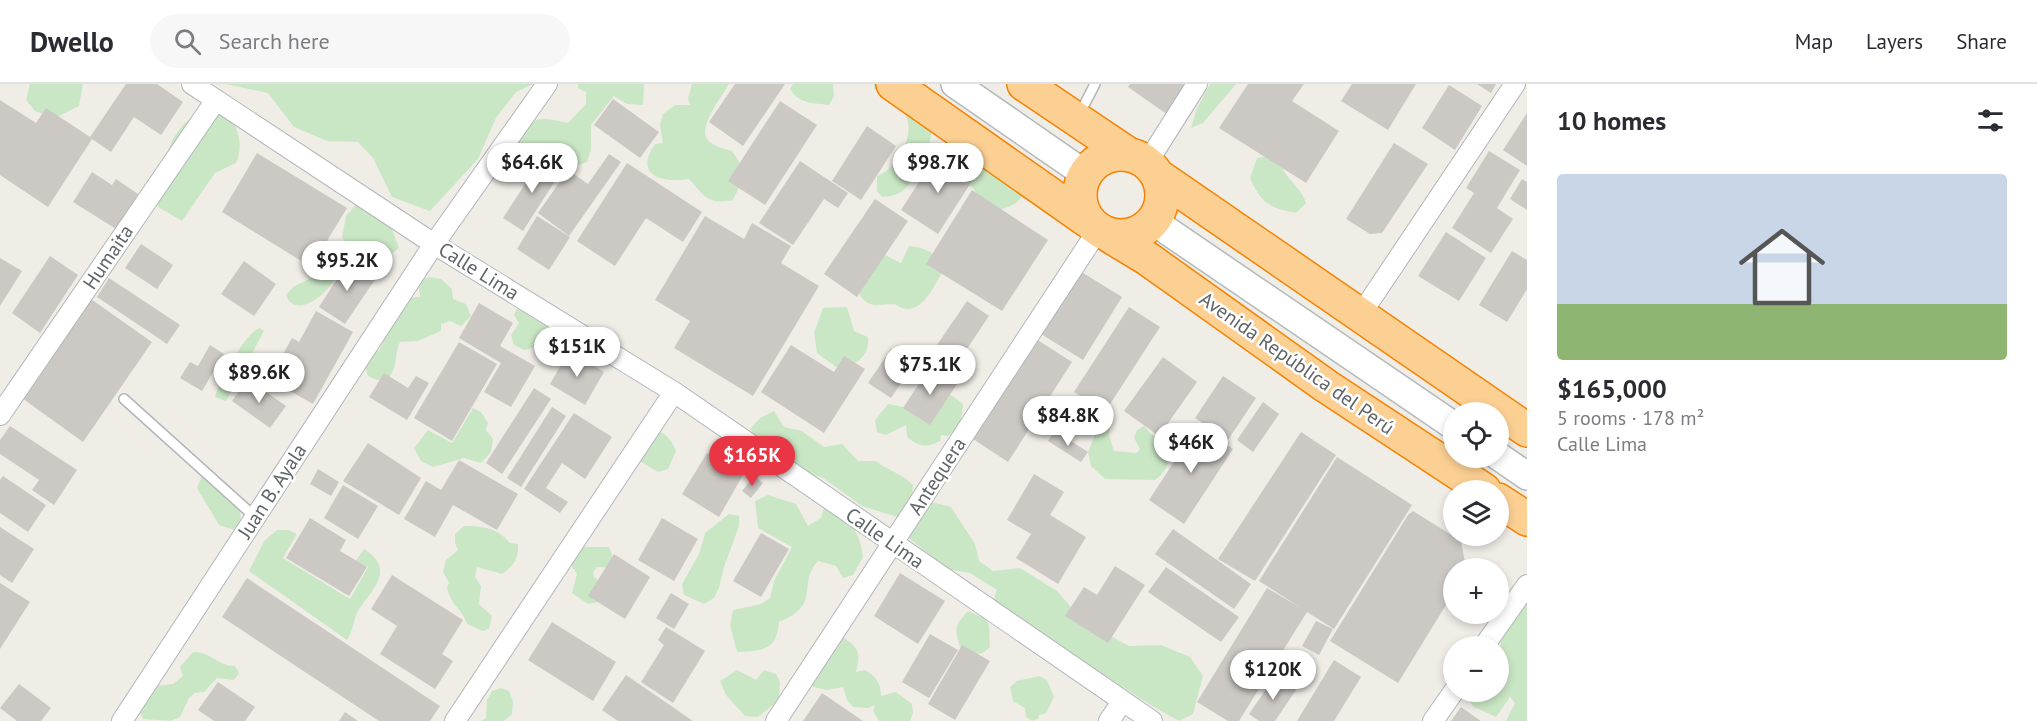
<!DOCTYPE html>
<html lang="en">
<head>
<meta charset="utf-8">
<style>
	:root { --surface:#fff; --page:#f7f7f7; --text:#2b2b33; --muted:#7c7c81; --line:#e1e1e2; --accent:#e83645 }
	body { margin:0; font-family:"PT Sans",sans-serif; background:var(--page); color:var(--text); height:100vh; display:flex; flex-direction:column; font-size:22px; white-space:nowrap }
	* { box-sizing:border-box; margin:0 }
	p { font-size:20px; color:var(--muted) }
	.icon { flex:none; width:33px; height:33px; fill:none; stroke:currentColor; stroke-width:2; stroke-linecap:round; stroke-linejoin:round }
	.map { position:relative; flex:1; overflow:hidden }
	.sheet { display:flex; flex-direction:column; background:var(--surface); width:510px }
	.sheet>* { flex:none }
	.fabs { position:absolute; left:1443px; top:318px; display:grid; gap:12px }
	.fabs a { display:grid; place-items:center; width:66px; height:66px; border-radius:50%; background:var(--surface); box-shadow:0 3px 9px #0003; font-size:30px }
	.price { position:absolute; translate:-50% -51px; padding:0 14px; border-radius:21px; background:#fff; color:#222; font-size:20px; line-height:39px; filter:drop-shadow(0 2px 3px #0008) }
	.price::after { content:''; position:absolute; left:50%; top:36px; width:18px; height:14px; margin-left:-9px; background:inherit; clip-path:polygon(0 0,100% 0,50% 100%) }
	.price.active { background:var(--accent); color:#fff }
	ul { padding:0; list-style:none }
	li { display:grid; align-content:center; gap:12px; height:318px; padding:0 30px }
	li+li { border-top:2px solid var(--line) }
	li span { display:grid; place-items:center; height:186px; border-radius:6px; color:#555 }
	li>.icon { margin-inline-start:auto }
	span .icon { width:108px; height:108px; fill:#fffc; stroke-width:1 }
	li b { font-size:26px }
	h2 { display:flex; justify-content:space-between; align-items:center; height:72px; padding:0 30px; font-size:26px }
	header { display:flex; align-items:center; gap:36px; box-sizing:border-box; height:84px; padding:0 30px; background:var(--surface); border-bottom:2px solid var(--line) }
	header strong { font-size:28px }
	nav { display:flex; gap:33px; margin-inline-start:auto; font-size:21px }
	.search { width:420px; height:54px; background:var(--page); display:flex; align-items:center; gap:15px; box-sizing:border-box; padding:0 21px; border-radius:33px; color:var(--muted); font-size:22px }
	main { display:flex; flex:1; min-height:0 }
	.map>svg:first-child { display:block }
	.green { fill:#cae7c5 }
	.building { fill:#ccc8c4 }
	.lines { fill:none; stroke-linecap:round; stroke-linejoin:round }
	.lane-casing { stroke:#b2b6b9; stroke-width:12 }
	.street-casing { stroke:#b2b6b9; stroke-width:22 }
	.secondary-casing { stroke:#b3b8bb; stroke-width:30 }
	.highway-casing { stroke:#f58303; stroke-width:36 }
	.lane { stroke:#fff; stroke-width:9 }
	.street { stroke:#fff; stroke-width:20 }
	.secondary { stroke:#fff; stroke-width:27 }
	.highway { stroke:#fcd093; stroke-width:33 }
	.labels { text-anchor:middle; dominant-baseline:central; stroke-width:5; stroke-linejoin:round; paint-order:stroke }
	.street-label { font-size:20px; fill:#5f6467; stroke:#fff }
</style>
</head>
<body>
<header>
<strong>Dwello</strong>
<div class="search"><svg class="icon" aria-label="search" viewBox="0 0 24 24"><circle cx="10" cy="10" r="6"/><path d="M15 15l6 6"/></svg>Search here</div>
<nav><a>Map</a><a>Layers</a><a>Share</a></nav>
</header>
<main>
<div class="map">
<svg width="1527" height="637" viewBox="0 0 1527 637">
	<rect width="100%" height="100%" fill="#f0ede7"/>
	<path class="green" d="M30 0H83L79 22 55 34 35 27 26 16Z
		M226 0H533L516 8 496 34 478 75 430 127 392 113 373 74 358 58 327 57 294 43 268 9Z
		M578 0H644L643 21 627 20 614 12 591 41V66L587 78 578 81 542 74 529 90 520 91C518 84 511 77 509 71 508 65 513 59 516 54 531 31 544 33 568 39L586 20V8L578 4Z
		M692 0H729C722 13 694 47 710 58 716 63 725 65 732 67 747 87 744 95 733 116 708 121 705 113 689 95 663 99 633 92 655 60L663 59 660 41 663 30 675 21H690L688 14Z
		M793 0H833L834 12 829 21C813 19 799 20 790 5Z
		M874 0H921L933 43 922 92 913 94C906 107 898 112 882 113L877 107V92C897 85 918 49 904 28 898 19 883 12 874 5Z
		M1210 0H1236L1203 39 1191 44 1197 24Z
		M211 26 233 35C239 51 243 63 236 79L215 89 182 137 158 123C159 87 169 33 211 26Z
		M973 39C1000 51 1011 82 1026 107 1017 122 1007 125 990 127L972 103 941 93 940 78 948 47Z
		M1267 72 1280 76C1283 95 1301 101 1306 119L1296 129C1268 123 1262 120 1250 94L1257 74Z
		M360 116 387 132 399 164 390 171 372 161 350 165 342 153 346 132Z
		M909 162C928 164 937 169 943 187 933 204 918 238 895 220 879 220 867 226 859 209L881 169 901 179Z
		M333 183 338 187C332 209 295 237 286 211L293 203Z
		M429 193 441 195 452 205 453 215 466 220 471 232 461 242 450 237 441 240V247L418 257 400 258C394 272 398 283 388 295L377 296 368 292 364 280 372 267H379L404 214 420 213 419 204 423 195Z
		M518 222C533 229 542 233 550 248 546 261 537 263 524 266L514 261 511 251 519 239 514 231Z
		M847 223 854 247 868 253C870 273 855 283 836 283L817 269 814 249 823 224Z
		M260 244 264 247 226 317 215 313C219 298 246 247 260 244Z
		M942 309 953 312 963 320C962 334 960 343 948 352L941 351 940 357C927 364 919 363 907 353L906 341 886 351 877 348 875 336 888 320 915 325Z
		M473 324 481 328 488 339 486 346 493 355 491 368 481 379 464 374 433 383 421 377 414 364 428 346 452 359Z
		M774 327 784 343 802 347 824 363 842 360 858 377H876C888 387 902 389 913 401 912 416 911 425 897 433L862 422 823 394 784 380 759 359 750 345 760 334Z
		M1104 339 1110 344 1109 351 1114 367 1137 369 1140 365 1134 354 1137 346 1144 342 1152 351 1165 354C1173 370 1170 385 1155 396L1105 395 1091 382 1088 368 1098 343Z
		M654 346C667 349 671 356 676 367L668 385 658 388 638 376Z
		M720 355 741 364 746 372 744 381 735 389 709 378V367L713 358Z
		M208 388C229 394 248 427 238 447L219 441 197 404 203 389Z
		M768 411 796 420 808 442 821 434 824 424C848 434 860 445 863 473L853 491 843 494 836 482 818 477C796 502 823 520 779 538 777 566 763 567 737 568L730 541 733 526 761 520 770 514 774 497 792 463 758 444 755 417Z
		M932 418 951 423 975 460 979 477 993 487 1020 484 1057 507 1083 537 1129 562 1161 561 1190 573 1203 592 1193 630 1179 637 1154 623 992 520 997 506 970 489 952 486 938 478 908 453Z
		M729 430 739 432V442L724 483 719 504 714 514 704 520 684 511 682 500 699 470 705 449Z
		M464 442C484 442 497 444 510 459L518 460C519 474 513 483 502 490L477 483 475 493 481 502 479 520 492 532 489 545 483 547 467 540C462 524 451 523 447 503L449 499 443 488 446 476 458 466 455 459V450Z
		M277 446H288L297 450 283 474 350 515 368 483 356 477 364 465C399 487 368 508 357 529 353 538 353 547 347 556L249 487 265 456Z
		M583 463H609L612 470V484L597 483 593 488 594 493 600 497 599 518 588 520 572 509 577 490 571 481 576 468Z
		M1515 508 1527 510V637H1506L1515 619 1510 613 1496 633 1474 623 1462 608H1498V563L1501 561 1499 520 1500 516Z
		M968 527C994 539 988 534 990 563 980 573 974 571 961 567 956 546 951 545 968 527Z
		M839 551C857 562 862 566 856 588L865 586C876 593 881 598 881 612L896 608 912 620 913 629 910 637H879L873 627 875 621 868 624 853 623 847 616 843 603 827 606 813 603 804 586 805 571Z
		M193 568C210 567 218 582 235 582L239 589 234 596 217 594 204 608 195 609 189 614 180 633 171 637 143 635 139 627 155 602 173 600 183 592 180 583Z
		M1287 568 1306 570 1313 579 1312 584 1298 594 1279 592 1276 585Z
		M737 586 756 596 764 586 776 590 780 598 779 616 758 633 745 632 726 611 720 597Z
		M1039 592 1047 596 1054 613 1046 629 1039 631 1038 635 1032 637 1026 633 1025 624 1013 617 1010 603 1017 597Z
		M501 604 509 607 513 617 512 630 504 637H481L486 634 487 616 492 607Z"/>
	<path class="building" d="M126 0H157L183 18 161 51 134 33 111 68 92 55 48 123 0 91V16L36 39 46 24 90 53Z
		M735 0H785L743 62 709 38Z
		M1130 0H1189L1168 31 1128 3Z
		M1248 0H1304L1292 17 1339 47 1306 99 1219 44Z
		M1352 0H1416L1388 46 1341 17Z
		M1477 0H1496L1491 9Z
		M1449 1 1482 22 1455 66 1422 44Z
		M613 15 659 48 640 74 594 41Z
		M780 17 817 41 765 121 728 97Z
		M1527 29V82L1503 66Z
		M867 42 896 62 861 116 832 97Z
		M1394 59 1428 80 1382 149 1370 150 1346 135Z
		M1489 67 1520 86 1497 124 1513 135 1491 169 1452 144 1474 109 1466 104Z
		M257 69 347 124 311 183 222 128Z
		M609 70 621 78 569 152 538 129 568 86 588 100Z
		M937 70 974 94 938 150 901 126Z
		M542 74 562 86 523 147 503 134Z
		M800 77 848 109 838 124 824 115 793 161 759 139Z
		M627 79 702 128 683 158 646 134 615 182 577 157Z
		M92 88 112 101 116 95 138 110 116 145 73 118Z
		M1522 95 1527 98V126L1510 115Z
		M972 106 1048 156 1002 227 926 180Z
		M875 115 908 137 857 213 824 190Z
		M537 132 570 153 549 186 517 165Z
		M705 132 744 155 752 139 791 162 781 179 819 202 753 312 674 264 690 237 655 216Z
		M1446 148 1486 174 1459 217 1418 192Z
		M362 158 380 172 369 187 351 173Z
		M141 160 173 181 157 205 125 184Z
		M1512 167 1527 176V205L1507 238 1479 221Z
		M50 172 78 191 40 249 12 229Z
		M0 174 22 187 0 222Z
		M349 176 376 194 345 240 319 223Z
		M244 177 276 200 254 232 221 210Z
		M1080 187 1122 213 1083 276 1041 250Z
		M109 194 180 241 167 260 97 213Z
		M88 213 152 258 83 358 19 312Z
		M967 217 989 232 948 293 926 277Z
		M479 219 513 239 500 262 535 282 511 323 484 308 501 279 459 254Z
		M1129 223 1160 243 1105 328 1074 308Z
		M316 227 353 248 313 320 269 295 292 254 299 258Z
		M1036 255 1072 278 1008 378 973 355Z
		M459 258 497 280 452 357 414 334Z
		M210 261 224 270 202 307 180 294 190 278 198 282Z
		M791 261 834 288 844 272 865 285 824 349 761 308Z
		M891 265 914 280 891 314 868 299Z
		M569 267 604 288 585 321 550 300Z
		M1163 273 1197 298 1159 352 1124 327Z
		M930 283 957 300 930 341 903 324Z
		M384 289 408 304 416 292 429 299 407 336 369 313Z
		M1223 292 1256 314 1228 356 1195 334Z
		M248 295 286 322 270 344 232 317Z
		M534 304 551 315 502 390 486 379Z
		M1263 318 1279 330 1253 368 1237 356Z
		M552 323 566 332 521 403 507 394Z
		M574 329 612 353 585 395 562 379 546 404 568 418 560 429 524 405Z
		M1198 341 1233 365 1184 440 1149 416Z
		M10 342 77 386 54 421 32 406 39 396 0 370V356Z
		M1055 347 1088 368 1081 378 1048 357Z
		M1301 348 1336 371 1255 497 1218 475Z
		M368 359 421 394 399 431 343 397Z
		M707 369 743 391 719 433 682 410Z
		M1337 373 1412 421 1334 545 1307 528 1239 637H1228L1197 618 1267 504 1301 524 1259 497Z
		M459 376 518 410 497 446 453 421 435 453 404 435 426 397 441 406Z
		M318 385 339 398 331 412 310 400Z
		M1034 390 1064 408 1050 431 1086 453 1058 500 1016 474 1031 450 1007 436Z
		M3 392 46 421 28 448 0 429V396Z
		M754 392 763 399 751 414 742 407Z
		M343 401 378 422 358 455 324 434Z
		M1413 427 1461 457 1466 484H1454V508L1398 599 1330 557 1408 431Z
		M310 434 346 456 340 467 367 483 349 512 286 474Z
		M662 434 698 455 674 497 638 476Z
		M0 443 34 465 12 499 0 491Z
		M1173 445 1251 500 1234 525 1155 470Z
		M761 449 789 465 761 513 733 497Z
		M614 470 650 493 625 535 588 512Z
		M1115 482 1145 501 1108 559 1065 532 1084 503 1097 511Z
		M1166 483 1239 533 1221 558 1148 508Z
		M900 489 945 517 918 560 874 532Z
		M392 491 463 536 442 570 453 577 435 605 380 570 397 542 371 525Z
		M247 494 440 622 430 637H379L222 533Z
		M0 499 30 518 0 565Z
		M671 509 689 520 674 545 656 534Z
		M1316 537 1333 545 1319 571 1302 562Z
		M552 538 616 578 593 617 528 576Z
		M666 543 705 567 673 619 641 598 664 561 658 556Z
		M930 550 958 566 929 614 902 598Z
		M962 561 990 577 955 636 928 620Z
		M1334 576 1361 593 1334 637H1297Z
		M626 591 693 637H618L602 626Z
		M1275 592 1296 606 1275 637H1259L1249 630Z
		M218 598 255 623 245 637H214L198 626Z
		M19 600 51 624 41 637H17L0 624Z
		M822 609 863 637H803Z
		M1461 623 1481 637H1451Z
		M345 628 358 637H339Z"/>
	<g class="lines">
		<defs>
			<path id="lane" d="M1079 31 1095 0
				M124 315 255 433"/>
			<path id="street" d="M192 0 434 160 674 308 1152 637
				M1147 79 1197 0
				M1361 230 1515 0
				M0 331 216 16
				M1484 562 1527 501
				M122 637 434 160 547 0
				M455 637 674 308
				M776 637 1098 146
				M1109 637 1122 618
				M1433 637 1454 607"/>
			<path id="secondary" d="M955 0 1085 90
				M1153 137 1454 342
				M1498 372 1527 392"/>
			<path id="highway" d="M893 0 1088 137
				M1024 0 1128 70
				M1080 111a41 41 0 1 1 82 0a41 41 0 1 1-82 0Z
				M1157 91 1527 346
				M1110 152 1148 175 1326 302 1484 406
				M1498 416 1527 435"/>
		</defs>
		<use href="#lane" class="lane-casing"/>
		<use href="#street" class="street-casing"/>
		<use href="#secondary" class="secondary-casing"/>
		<use href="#highway" class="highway-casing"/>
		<use href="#lane" class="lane"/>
		<use href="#street" class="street"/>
		<use href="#secondary" class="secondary"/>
		<use href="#highway" class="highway"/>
	</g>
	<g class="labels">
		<g class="street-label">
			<text transform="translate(108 173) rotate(-56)">Humaita</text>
			<text transform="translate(479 187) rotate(32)">Calle Lima</text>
			<text transform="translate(1297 279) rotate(35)">Avenida República del Perú</text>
			<text transform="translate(937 392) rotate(-57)">Antequera</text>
			<text transform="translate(272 407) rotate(-57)">Juan B. Ayala</text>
			<text transform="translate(885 454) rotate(35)">Calle Lima</text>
		</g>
	</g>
</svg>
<div class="fabs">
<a><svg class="icon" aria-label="locate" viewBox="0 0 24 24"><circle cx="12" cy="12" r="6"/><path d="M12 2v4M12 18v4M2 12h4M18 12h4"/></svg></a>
<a><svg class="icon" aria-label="layers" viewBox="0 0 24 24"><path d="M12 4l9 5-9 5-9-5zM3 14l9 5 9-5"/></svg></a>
<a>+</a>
<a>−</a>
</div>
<b class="price" style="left:532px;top:110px">$64.6K</b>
<b class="price" style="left:938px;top:110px">$98.7K</b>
<b class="price" style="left:347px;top:208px">$95.2K</b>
<b class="price" style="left:577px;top:294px">$151K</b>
<b class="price" style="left:930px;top:312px">$75.1K</b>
<b class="price" style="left:259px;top:320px">$89.6K</b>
<b class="price" style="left:1068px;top:363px">$84.8K</b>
<b class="price" style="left:1191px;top:390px">$46K</b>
<b class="price active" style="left:752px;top:403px">$165K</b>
<b class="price" style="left:1273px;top:617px">$120K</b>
</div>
<section class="sheet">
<h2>10 homes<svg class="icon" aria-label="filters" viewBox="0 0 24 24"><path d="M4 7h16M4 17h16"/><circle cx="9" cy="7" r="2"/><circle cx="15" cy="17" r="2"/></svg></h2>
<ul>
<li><span style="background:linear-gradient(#c9d6e8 70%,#8fb573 0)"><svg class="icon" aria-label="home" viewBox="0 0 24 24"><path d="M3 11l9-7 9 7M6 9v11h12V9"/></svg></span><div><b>$165,000</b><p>5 rooms · 178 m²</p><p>Calle Lima</p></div></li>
</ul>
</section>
</main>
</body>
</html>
